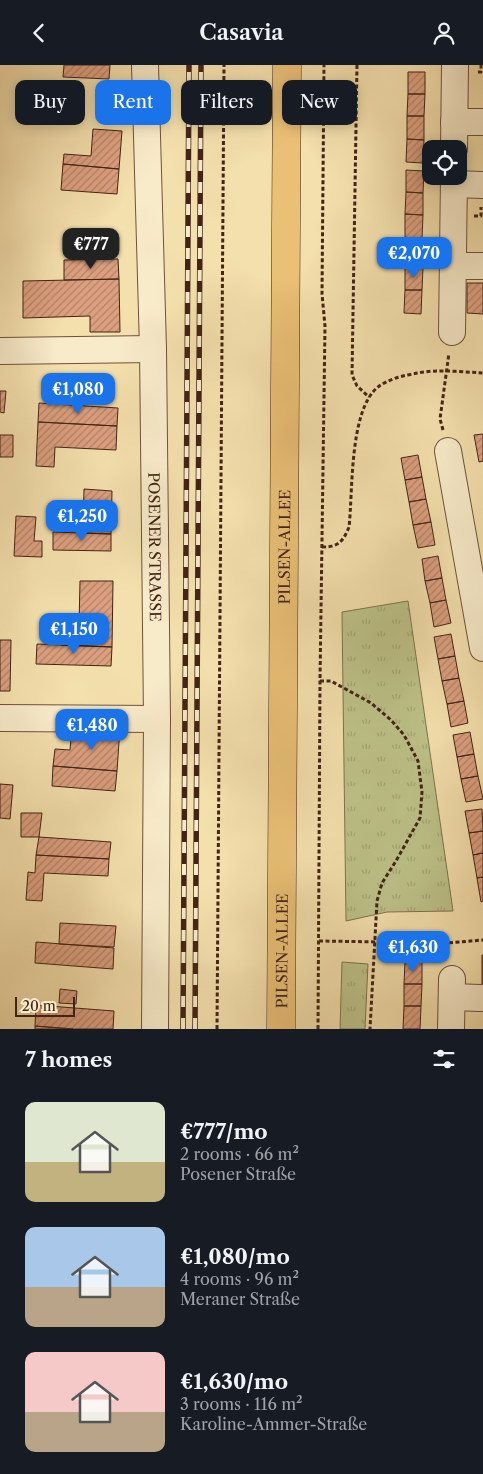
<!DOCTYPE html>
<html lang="en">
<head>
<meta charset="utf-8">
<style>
	:root { --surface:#171b24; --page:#242831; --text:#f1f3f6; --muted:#9ea1a6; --accent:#1a73e8 }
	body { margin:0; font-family:"Libre Caslon Text",serif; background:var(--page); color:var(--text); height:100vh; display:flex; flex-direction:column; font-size:19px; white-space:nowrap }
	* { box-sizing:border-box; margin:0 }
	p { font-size:16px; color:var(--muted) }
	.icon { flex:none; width:28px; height:28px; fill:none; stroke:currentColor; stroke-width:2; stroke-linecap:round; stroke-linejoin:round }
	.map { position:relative; height:964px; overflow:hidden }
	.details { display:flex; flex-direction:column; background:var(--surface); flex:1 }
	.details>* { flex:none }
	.top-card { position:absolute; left:15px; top:15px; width:454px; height:45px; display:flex; gap:10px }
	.buttons { position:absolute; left:422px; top:75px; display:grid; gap:10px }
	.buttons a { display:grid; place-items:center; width:45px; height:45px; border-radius:10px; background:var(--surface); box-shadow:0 2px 12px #0003; font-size:25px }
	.scale { position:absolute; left:15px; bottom:12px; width:60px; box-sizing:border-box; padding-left:5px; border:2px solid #432316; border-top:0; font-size:14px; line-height:18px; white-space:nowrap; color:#432316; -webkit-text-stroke:4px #f8ebca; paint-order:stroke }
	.price { position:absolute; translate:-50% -42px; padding:0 11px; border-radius:10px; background:var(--accent); color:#fff; font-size:16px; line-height:32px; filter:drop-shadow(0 1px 2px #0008) }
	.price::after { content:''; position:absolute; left:50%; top:30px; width:15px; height:11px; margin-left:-8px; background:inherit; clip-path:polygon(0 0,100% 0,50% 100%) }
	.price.current { background:#222; color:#fff }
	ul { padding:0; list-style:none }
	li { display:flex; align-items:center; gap:15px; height:125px; padding:0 25px }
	li span { display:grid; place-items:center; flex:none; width:140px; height:100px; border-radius:10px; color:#555 }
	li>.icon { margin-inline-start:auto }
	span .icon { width:60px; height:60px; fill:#fffc; stroke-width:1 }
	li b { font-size:21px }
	h2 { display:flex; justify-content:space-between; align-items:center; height:60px; padding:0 25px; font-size:21px }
	.chip { padding:0 18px; border-radius:10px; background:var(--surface); box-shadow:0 2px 12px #0003; font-size:18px; line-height:45px }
	.chip.current { background:var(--accent); color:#fff }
	header { display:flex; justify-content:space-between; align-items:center; height:65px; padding:0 25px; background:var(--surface); font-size:22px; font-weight:600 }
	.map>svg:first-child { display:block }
	.park { fill:url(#park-tufts); stroke:#807250 }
	.building { fill:url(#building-hatch); stroke:#432316 }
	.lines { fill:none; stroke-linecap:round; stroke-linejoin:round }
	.minor-casing { stroke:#6f523c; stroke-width:28 }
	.major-casing { stroke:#432316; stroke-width:29 }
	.path { stroke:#432316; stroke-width:3; stroke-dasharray:4 2.5; stroke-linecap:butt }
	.minor { stroke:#f8ebca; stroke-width:26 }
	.major { stroke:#eac076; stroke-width:28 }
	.rail-casing { stroke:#432316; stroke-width:5.5 }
	.rail { stroke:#f8ebca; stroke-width:4; stroke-dasharray:11; stroke-linecap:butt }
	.labels { text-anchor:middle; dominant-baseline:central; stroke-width:4.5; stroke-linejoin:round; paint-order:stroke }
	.street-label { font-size:15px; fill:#432316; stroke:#f8ebca }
</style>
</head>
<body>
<header><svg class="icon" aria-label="back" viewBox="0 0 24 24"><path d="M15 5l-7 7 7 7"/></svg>Casavia<svg class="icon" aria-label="person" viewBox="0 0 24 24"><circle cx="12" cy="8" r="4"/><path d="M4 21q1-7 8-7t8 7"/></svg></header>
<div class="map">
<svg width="483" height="964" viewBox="0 0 483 964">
	<defs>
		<pattern id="park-tufts" width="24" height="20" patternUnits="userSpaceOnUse" patternTransform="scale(1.25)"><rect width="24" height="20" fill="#bdc289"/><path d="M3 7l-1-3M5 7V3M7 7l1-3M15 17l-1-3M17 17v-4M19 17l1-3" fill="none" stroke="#a4a676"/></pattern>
		<pattern id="building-hatch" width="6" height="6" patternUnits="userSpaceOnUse" patternTransform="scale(1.25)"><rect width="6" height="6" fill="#dca07f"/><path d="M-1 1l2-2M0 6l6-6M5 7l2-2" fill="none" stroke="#b48267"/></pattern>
	</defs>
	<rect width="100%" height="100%" fill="#f4e0ad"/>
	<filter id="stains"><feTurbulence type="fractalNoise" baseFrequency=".004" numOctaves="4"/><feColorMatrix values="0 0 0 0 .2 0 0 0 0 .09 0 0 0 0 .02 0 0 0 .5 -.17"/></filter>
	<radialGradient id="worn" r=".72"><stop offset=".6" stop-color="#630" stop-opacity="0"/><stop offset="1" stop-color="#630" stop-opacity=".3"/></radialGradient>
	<path class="park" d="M408 536 453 846 387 847 346 856 342 547Z
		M342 897 368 899 365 964H340Z"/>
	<path class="building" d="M64 0H110L109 14 63 12Z
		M408 7H425V29H408Z
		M408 29H425L424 51H407Z
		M407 51H424V75L407 74Z
		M93 64 122 66 119 104 63 99 64 89 91 91Z
		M407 74 424 75 423 98 406 97Z
		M63 99 119 104 117 129 61 125Z
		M406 105 424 106 423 128 406 127Z
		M406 127 423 128V150L405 149Z
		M405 149 423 150 422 174H405Z
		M406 180 423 181V203H405Z
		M118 194 119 214 64 215V195Z
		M405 203H423L422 225H405Z
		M119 214 120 267H90V251L23 253V216Z
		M467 218H483V249L467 248Z
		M405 225H422L421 249 404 248Z
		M0 326H6L4 348 0 347Z
		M39 338 118 343 117 361 38 357Z
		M38 357 117 361 116 385 55 382 54 402 36 401Z
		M483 369V396L479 397 474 370Z
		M0 370H13V392H0Z
		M418 390 422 412 405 415 401 393Z
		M422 412 426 434 409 437 405 415Z
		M84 424 112 426 111 469 83 468Z
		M426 434 431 457 413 460 409 437Z
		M16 451 36 452 34 476H42V492L14 491Z
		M431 457 435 480 418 483 413 460Z
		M53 467 111 469V486L53 485Z
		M438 491 442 513 425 516 422 494Z
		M442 513 446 535 430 538 425 516Z
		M80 516H113L112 582 61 580 62 561H79Z
		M446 535 451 558 434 562 430 538Z
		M451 569 455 591 438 594 434 572Z
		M0 575H11L10 626H0Z
		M37 579 112 582 111 601 36 599Z
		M455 591 459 613 442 616 438 594Z
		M459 613 464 636 447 639 442 616Z
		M464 636 468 658 451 662 447 639Z
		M95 661 120 663 117 706 53 701 55 684 70 685 71 673 94 675Z
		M470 667 474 689 457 692 453 670Z
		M474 689 478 711 461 714 457 692Z
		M53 701 117 706 115 726 52 721Z
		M478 711 483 734 466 737 461 714Z
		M0 719 13 720 10 754 0 753Z
		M482 744 483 766 469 768 465 746Z
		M21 748H42L39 772H21Z
		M483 766V788L473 790 469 768Z
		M39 772 111 777 109 794 36 790Z
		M483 788V812L477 813 473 790Z
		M36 790 109 794 108 811 44 808 42 836 26 835 28 807 35 808Z
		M483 812V836L481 837 477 813Z
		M60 858 116 861 114 882 59 879Z
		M36 877 114 883 113 904 35 898Z
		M482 890H483V919H482Z
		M405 897H422V919H404Z
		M404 919H422L421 941H404Z
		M60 924 77 926 76 939 59 938Z
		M36 940 114 946 113 964H73L35 961Z
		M404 941H421L420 964H403Z
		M35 961 73 964H35Z"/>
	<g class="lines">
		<defs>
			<g id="minor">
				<path id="s1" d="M145 0 153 284 157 654 155 964"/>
				<path d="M454 57H483"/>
				<path d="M454 84 455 0"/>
				<path d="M454 119 482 120"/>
				<path d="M453 201H483"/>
				<path d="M452 267 454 111"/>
				<path d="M0 286 153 284"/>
				<path d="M448 386 483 583"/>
				<path d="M0 653 157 654"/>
				<path d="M452 932 480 933"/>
				<path d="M451 964 452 914"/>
			</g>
			<g id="major">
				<path id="s2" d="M281 964 287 0"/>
			</g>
		</defs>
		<use href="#minor" class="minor-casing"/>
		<use href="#major" class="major-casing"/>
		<path class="path" d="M357 0 352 310 357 321 369 332
			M478 7H481V0
			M474 151H481V142
			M443 365 440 354 449 288
			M322 482C338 482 343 477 349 462 353 427 349 345 378 322 388 314 405 310 418 308 438 304 462 307 483 308
			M320 616H331L371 638 391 655 404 670 418 696 422 727 420 753 396 796 382 818 377 836 370 964
			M319 876 446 878 483 875
			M446 878V893
			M217 964 224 0
			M318 964 320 616 325 261 322 229 324 0"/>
		<use href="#minor" class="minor"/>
		<use href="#major" class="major"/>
		<defs>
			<path id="rail" d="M183 964 189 0
				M195 964 201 0"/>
		</defs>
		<use href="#rail" class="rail-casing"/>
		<use href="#rail" class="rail"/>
	</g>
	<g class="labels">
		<g class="street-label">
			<text stroke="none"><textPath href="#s1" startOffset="482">POSENER STRASSE</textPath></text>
			<text stroke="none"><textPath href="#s2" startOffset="482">PILSEN-ALLEE</textPath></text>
			<text stroke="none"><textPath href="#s2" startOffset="78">PILSEN-ALLEE</textPath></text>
		</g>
	</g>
	<rect width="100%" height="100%" filter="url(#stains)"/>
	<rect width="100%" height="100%" fill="url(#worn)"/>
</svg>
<div class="buttons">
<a><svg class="icon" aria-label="locate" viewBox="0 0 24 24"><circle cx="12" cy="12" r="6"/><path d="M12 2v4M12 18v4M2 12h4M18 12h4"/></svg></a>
</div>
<div class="scale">20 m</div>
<b class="price current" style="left:91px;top:205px">€777</b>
<b class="price" style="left:414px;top:214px">€2,070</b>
<b class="price" style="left:78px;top:350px">€1,080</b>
<b class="price" style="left:82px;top:477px">€1,250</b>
<b class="price" style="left:74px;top:590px">€1,150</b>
<b class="price" style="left:92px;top:686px">€1,480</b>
<b class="price" style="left:413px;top:908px">€1,630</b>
<div class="top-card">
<a class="chip">Buy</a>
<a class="chip current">Rent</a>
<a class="chip">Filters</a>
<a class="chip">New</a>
</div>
</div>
<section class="details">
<h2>7 homes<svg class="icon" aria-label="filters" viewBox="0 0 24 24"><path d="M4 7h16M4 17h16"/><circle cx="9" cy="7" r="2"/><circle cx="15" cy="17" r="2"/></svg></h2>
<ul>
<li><span style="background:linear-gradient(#dfe7d0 60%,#c2b280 0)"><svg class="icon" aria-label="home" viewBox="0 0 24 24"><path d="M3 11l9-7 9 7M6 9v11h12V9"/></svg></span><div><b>€777/mo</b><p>2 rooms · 66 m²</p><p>Posener Straße</p></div></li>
<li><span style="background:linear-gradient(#a9c7e8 60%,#b9a48a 0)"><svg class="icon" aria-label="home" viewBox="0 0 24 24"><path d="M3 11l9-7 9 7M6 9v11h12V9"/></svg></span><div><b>€1,080/mo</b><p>4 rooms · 96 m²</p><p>Meraner Straße</p></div></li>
<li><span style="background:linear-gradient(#f6c9c9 60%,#b9a48a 0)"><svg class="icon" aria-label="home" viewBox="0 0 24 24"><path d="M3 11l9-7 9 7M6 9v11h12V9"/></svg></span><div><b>€1,630/mo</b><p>3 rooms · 116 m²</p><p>Karoline-Ammer-Straße</p></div></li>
</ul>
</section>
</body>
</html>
